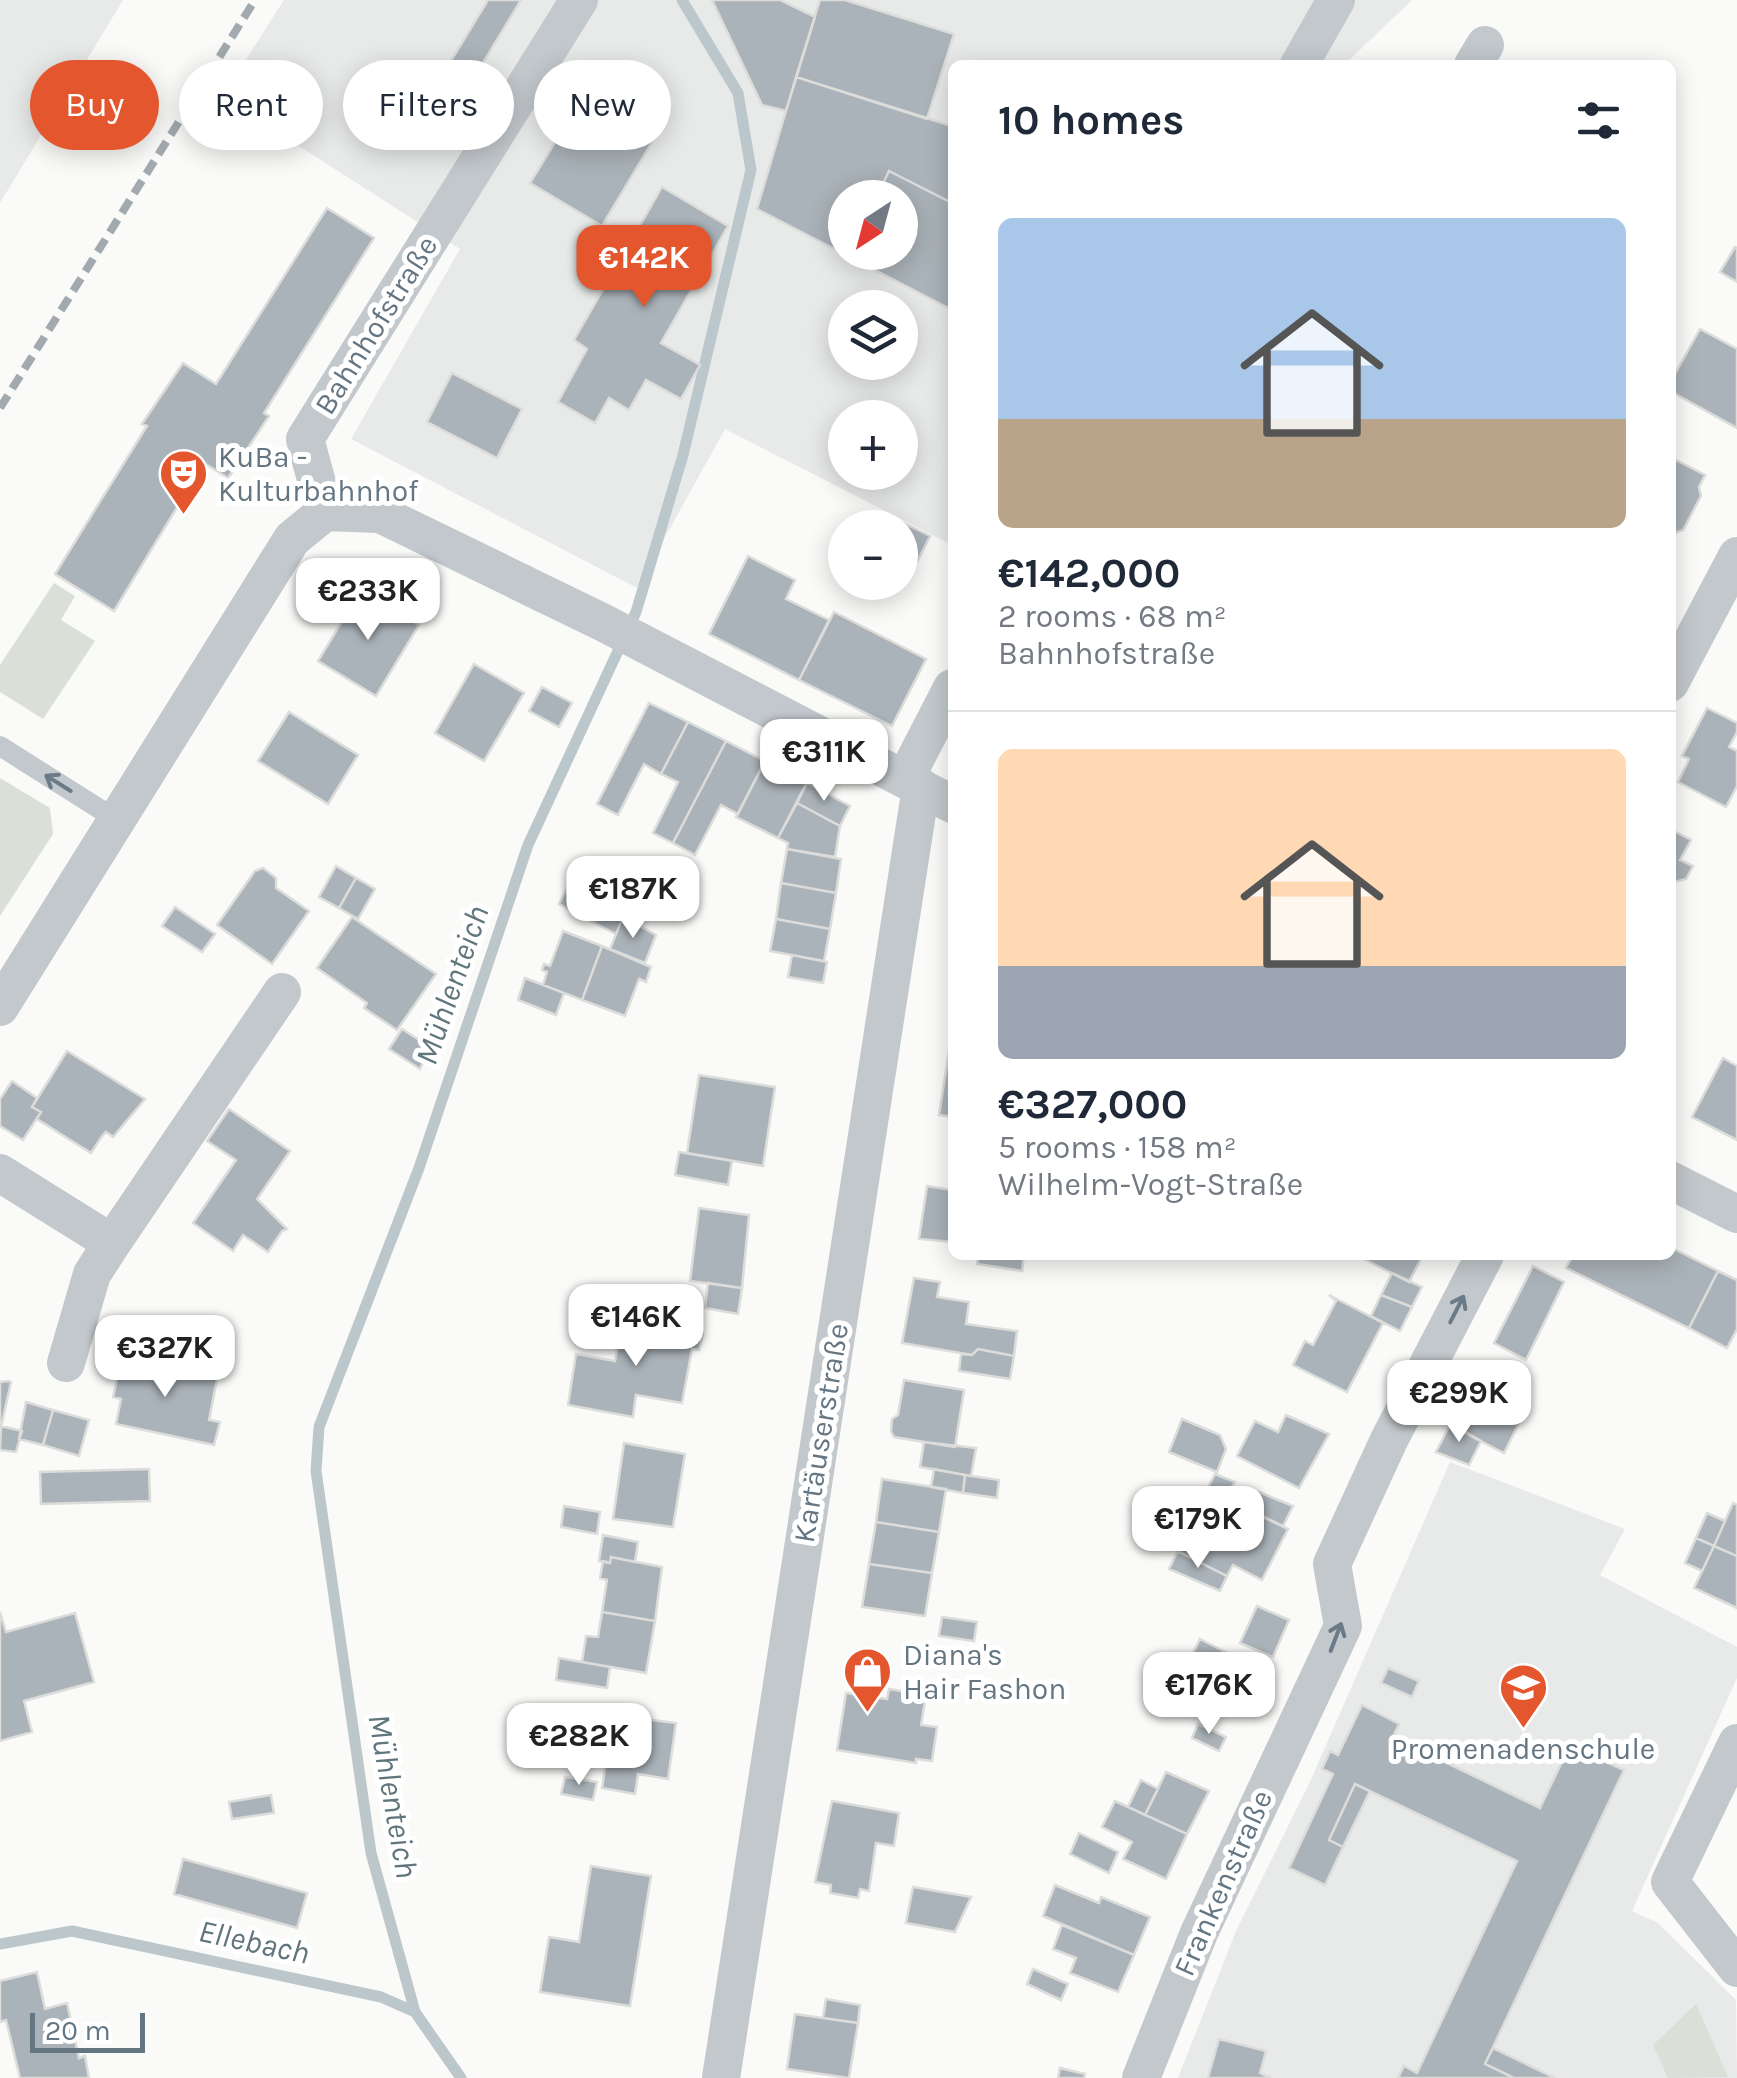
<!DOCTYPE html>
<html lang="en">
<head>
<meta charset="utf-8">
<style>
	:root { --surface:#fff; --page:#f6f6f7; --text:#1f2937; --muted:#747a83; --line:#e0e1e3; --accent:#e4572e }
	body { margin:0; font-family:Karla,sans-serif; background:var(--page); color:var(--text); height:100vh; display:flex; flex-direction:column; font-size:38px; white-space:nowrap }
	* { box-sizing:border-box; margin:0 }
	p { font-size:32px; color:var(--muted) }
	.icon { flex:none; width:55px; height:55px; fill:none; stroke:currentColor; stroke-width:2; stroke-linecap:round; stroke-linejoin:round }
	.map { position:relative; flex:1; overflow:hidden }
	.sheet { position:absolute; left:948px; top:60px; width:728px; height:1200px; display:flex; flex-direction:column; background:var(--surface); border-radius:15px; box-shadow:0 5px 25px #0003 }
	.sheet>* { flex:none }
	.hud { position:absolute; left:30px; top:60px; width:768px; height:90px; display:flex; gap:20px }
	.needle { width:65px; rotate:216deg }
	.controls { position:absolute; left:828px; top:180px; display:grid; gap:20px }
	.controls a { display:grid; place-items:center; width:90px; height:90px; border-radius:50%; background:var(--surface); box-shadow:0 5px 25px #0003; font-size:50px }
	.scale { position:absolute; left:30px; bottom:25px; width:115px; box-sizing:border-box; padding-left:10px; border:5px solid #657683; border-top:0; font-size:28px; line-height:35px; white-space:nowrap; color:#657683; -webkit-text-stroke:8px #fff; paint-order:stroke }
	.price { position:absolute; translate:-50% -85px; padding:0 22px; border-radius:20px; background:#fff; color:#222; font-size:32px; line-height:65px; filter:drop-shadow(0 2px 5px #0008) }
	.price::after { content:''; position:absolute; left:50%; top:60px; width:30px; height:22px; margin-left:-15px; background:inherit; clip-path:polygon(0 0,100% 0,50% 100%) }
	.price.selected { background:var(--accent); color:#fff }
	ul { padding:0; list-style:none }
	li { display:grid; align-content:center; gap:20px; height:530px; padding:0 50px }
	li+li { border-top:2px solid var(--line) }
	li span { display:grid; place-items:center; height:310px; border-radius:15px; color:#555 }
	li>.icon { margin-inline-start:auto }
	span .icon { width:180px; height:180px; fill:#fffc; stroke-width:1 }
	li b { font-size:42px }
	h2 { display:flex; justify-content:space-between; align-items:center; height:120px; padding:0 50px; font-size:42px }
	.tag { padding:0 35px; border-radius:45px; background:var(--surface); box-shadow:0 5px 25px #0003; font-size:35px; line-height:90px }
	.tag.selected { background:var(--accent); color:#fff }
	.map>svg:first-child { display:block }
	.built { fill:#e8e9e9; fill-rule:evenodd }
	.green { fill:#dadfd7 }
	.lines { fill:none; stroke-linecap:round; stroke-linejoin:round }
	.stream { stroke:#bbc7cb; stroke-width:11 }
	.building { fill:#aab3b9; stroke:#dcdcda; stroke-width:2.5 }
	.lane { stroke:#c3c8cc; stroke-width:20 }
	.street { stroke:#c3c8cc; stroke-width:38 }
	.rail { stroke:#a2aab0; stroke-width:8; stroke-dasharray:15 8; stroke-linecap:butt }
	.oneway { stroke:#6a7a87 }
	.labels { text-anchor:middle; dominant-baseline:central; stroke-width:10; stroke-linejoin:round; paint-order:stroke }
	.street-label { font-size:30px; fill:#657683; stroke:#fff }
	.poi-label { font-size:30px; fill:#657683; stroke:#fff; text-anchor:start }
	.water-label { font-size:32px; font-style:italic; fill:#60757c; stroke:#fff }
</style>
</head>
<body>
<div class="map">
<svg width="1737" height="2078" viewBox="0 0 1737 2078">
	<rect width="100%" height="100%" fill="#fafaf8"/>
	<path class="built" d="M0 0H123L0 203Z
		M284 0H1412L1344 65H952V545L725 429 637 588 351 439 460 249 222 97ZM845 198H900V252H845ZM845 308H900V362H845ZM845 418H900V472H845Z
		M1450 1462 1625 1529 1600 1575 1737 1647V1678L1632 1911 1658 1923 1736 2000 1737 2078H1178L1236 1931 1309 1784Z"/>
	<path class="green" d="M54 583 75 596 61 620 95 641 43 719 0 692V665Z
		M0 778 50 808 53 834 0 916Z
		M1696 2004 1728 2077 1668 2078 1653 2045Z"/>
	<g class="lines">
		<path class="stream" d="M0 1944 72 1931 381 1997 415 2012 461 2078
			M415 2012 371 1853 316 1471 319 1427 419 1168 528 845 636 612 683 455 751 170 738 93 682 0"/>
	</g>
	<path class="building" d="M488 0H521L453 113 446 109 441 116 424 105Z
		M712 0H780L815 17 786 111 762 105Z
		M820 0H845L954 34 927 119 796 77Z
		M796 77 952 126V203L889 171 876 198H845L846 255 757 209Z
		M591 83 662 126 602 226 530 183Z
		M889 171 952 203V310L846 255 900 252V198H876Z
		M662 187 728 226 661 343 700 365 681 399 646 380 629 410 609 398 595 423 558 402 587 349 574 340Z
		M327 208 374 238 264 413 269 416 228 478 204 463 114 611 55 574 147 426 142 424 183 363 216 384Z
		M1735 247 1737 248V282L1720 272Z
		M1700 329 1737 349V428L1670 391V383Z
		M452 373 522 409 497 458 427 422Z
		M1670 457 1705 475 1699 487 1701 496 1683 530 1675 533 1670 541Z
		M889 516 930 536 915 566 900 559V528H883Z
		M748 556 795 580 786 599 829 620 799 680 709 634Z
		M361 590 419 625 376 696 318 661Z
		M834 612 926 659 892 726 799 680Z
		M474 664 524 693 484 761 435 733Z
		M542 687 572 703 559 727 529 711Z
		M649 703 688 722 661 774 644 764 618 815 597 804Z
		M1707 708 1737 723V732L1729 747 1737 751V786L1726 807 1678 782 1689 759 1682 756Z
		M289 712 358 755 328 804 258 761Z
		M688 722 726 741 673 843 653 833 678 782 661 774Z
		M726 741 765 761 738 814 721 805 695 855 673 843Z
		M765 761 807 782 778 838 736 817Z
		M807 783 850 806 840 826 797 803Z
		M797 803 840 826 835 857 787 849 788 843 778 838Z
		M1670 829 1691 840 1680 860 1693 866 1686 879 1670 883Z
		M787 849 841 859 836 893 781 883Z
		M336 866 356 878 339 908 319 897Z
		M263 868 276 878V888L309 911 272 964 217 925 255 871Z
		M356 878 375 889 358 919 339 908Z
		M781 883 836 893 830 929 776 919Z
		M567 888 623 917 616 934 559 904Z
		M175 907 215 934 202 952 162 926Z
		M352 917 436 974 397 1030 364 1008 367 1003 317 968Z
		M623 917 656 935 645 963 610 949Z
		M776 919 830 929 824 961 770 951Z
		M563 931 602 946 582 1000 543 985 547 972 542 970 544 964 550 966Z
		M602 946 651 967 646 982 639 979 625 1016 582 1000Z
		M792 955 827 962 823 983 788 977Z
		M525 978 564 993 556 1015 518 1000Z
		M402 1029 430 1047 420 1069 389 1049Z
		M952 1032V1117L939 1115Z
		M67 1051 145 1099 113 1137 106 1132 102 1136 91 1153 37 1119 41 1112 32 1107Z
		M1723 1058 1737 1066V1140L1692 1117Z
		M699 1075 775 1087 763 1166 687 1153Z
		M12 1081 37 1098 32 1107 41 1112 23 1140 0 1126V1099Z
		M229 1109 290 1151 257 1199 287 1229 282 1231 268 1252 243 1235 233 1251 193 1223 236 1160 207 1141Z
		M679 1152 732 1161 728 1185 675 1175Z
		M927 1186 952 1190V1242L919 1239Z
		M699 1208 749 1215 742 1288 690 1281Z
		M1670 1247 1718 1271 1689 1328 1566 1268 1573 1255H1670Z
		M978 1255H1024L1022 1271 977 1264Z
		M1356 1255H1423L1409 1282Z
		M1533 1266 1564 1282 1526 1360 1494 1343Z
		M1718 1271 1737 1280V1329L1727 1348 1689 1328Z
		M1392 1273 1422 1287 1412 1307 1381 1295Z
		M914 1278 940 1282 937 1297 969 1302 966 1324 1017 1331 1014 1356 978 1349 972 1355 902 1343Z
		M708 1283 742 1288 738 1314 705 1308Z
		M1329 1295 1383 1323 1347 1392 1293 1365 1305 1341 1313 1345 1336 1301Z
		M1381 1295 1412 1307 1400 1331 1371 1316Z
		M623 1316 703 1333 699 1350 692 1349 682 1403 636 1395 633 1417 568 1405 576 1354 615 1361Z
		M124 1348 150 1354 148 1364 217 1379 209 1420 220 1422 214 1445 116 1424 121 1399 113 1397Z
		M978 1349 1014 1356 1010 1379 959 1371 961 1354 972 1355Z
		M904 1380 964 1390 955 1447 894 1437 891 1431 892 1419 898 1415Z
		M1489 1380 1530 1401 1504 1453 1463 1432Z
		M9 1381 11 1382 0 1432V1382Z
		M26 1402 53 1410 43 1445 19 1439Z
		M53 1410 89 1420 79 1456 43 1445Z
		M1286 1415 1329 1434 1299 1488 1237 1456 1255 1421 1278 1432Z
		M1182 1419 1220 1435 1226 1449 1217 1472 1169 1452Z
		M1451 1423 1481 1441 1469 1465 1436 1452Z
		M1 1426 22 1431 16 1452 0 1450Z
		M924 1442 976 1448 971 1476 920 1467Z
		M624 1443 685 1454 673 1527 613 1519Z
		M149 1469 150 1501 41 1504 40 1472Z
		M934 1469 965 1475 963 1493 931 1487Z
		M1215 1474 1235 1482 1223 1500 1206 1491Z
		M965 1475 999 1480 997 1498 963 1493Z
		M882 1479 946 1489 939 1532 876 1522Z
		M1259 1492 1293 1506 1283 1526 1250 1510Z
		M1224 1498 1288 1529 1262 1580 1233 1565 1227 1576 1167 1546 1181 1517 1208 1531Z
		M1733 1503 1737 1505V1556L1714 1546Z
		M564 1506 600 1512 597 1534 561 1527Z
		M1707 1513 1725 1521 1714 1546 1696 1538Z
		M876 1522 939 1532 932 1573 869 1564Z
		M603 1535 638 1542 635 1562 611 1557 610 1563 599 1561Z
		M1696 1538 1714 1546 1702 1571 1685 1563Z
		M1714 1546 1737 1556V1608L1694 1588Z
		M1178 1551 1227 1576 1220 1591 1169 1569Z
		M611 1557 662 1567 655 1621 602 1612 607 1580 600 1578 603 1561 610 1563Z
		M869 1564 932 1573 925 1616 862 1607Z
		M1257 1606 1289 1620 1273 1657 1240 1643Z
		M0 1612 6 1632 75 1613 94 1682 24 1701 32 1732 0 1741Z
		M602 1612 655 1621 646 1673 582 1662 586 1636 598 1637Z
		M942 1617 977 1622 974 1641 939 1636Z
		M1200 1639 1247 1663 1220 1716 1148 1680 1159 1659 1184 1671Z
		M559 1658 610 1667 607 1688 556 1680Z
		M1388 1668 1419 1681 1412 1697 1381 1683Z
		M889 1689 926 1695 921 1725 937 1727 932 1761 916 1759V1763L837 1750 846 1693 887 1699Z
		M1362 1705 1399 1724 1393 1737 1540 1808 1570 1745 1624 1770 1485 2064 1514 2078H1398L1404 2066 1417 2073 1517 1861 1355 1784 1329 1840 1343 1847 1325 1885 1289 1868 1333 1774 1322 1769 1330 1751 1338 1755Z
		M629 1717 676 1723 668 1779 638 1774 635 1794 602 1788 610 1735 626 1737Z
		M1198 1724 1226 1737 1219 1751 1192 1738Z
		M1166 1772 1209 1791 1187 1834 1145 1815Z
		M565 1777 597 1782 593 1800 561 1794Z
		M1141 1780 1158 1789 1145 1815 1128 1807Z
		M1355 1784 1370 1791 1343 1847 1329 1840Z
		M271 1795 274 1813 232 1819 229 1802Z
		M832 1801 899 1813 894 1846 876 1843 869 1891 860 1889 858 1898 830 1893 831 1885 815 1882Z
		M1115 1801 1187 1834 1166 1879 1123 1859 1132 1842 1102 1827Z
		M1079 1833 1118 1852 1109 1873 1070 1854Z
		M183 1859 307 1893 297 1928 174 1894Z
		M591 1866 651 1876 630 2006 540 1992 549 1937 579 1942Z
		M1055 1885 1099 1903 1101 1897 1150 1917 1134 1955 1043 1916Z
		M913 1887 971 1897 955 1932 906 1923Z
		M1062 1925 1134 1955 1118 1992 1070 1973 1076 1958 1053 1949Z
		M1033 1969 1068 1984 1061 2000 1027 1984Z
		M37 1972 45 2009 67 2003 79 2058 85 2056 89 2078H20L6 2020 0 2022V1981Z
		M826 1999 860 2005 858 2023 823 2018Z
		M795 2014 858 2023 849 2078 787 2069Z
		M1219 2039 1266 2051 1260 2073 1271 2078H1208Z
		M1493 2048 1555 2078H1514L1485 2064Z
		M1060 2068 1085 2074 1084 2078H1058Z"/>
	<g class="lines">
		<path class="lane" d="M0 746 117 820"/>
		<path class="street" d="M1299 65 1336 0
			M1473 65 1485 45
			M325 512 380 514 602 622 952 804
			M325 512 305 439 579 0
			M1670 683 1737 556
			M905 779 952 688
			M0 1007 292 539 325 512
			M0 1173 112 1243 92 1274 66 1363
			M1670 1180 1737 1214
			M112 1243 282 992
			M1737 1743 1670 1882 1737 1968
			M721 2078 921 787
			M1141 2078 1199 1933 1343 1626 1332 1564 1389 1440 1485 1255"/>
		<path class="rail" d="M0 408 255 0"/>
	</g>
	<defs><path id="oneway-shaft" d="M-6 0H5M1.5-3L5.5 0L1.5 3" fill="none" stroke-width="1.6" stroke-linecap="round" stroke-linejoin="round" transform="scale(2.5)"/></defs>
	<g class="oneway">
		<use href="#oneway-shaft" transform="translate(58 783) rotate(-148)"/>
		<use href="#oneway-shaft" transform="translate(1457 1309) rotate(-63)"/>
		<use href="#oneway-shaft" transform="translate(1336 1637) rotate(-69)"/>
	</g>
	<defs>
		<symbol id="theatre-pin" viewBox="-11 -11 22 30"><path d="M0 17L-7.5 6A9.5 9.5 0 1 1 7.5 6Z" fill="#e4572e" stroke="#fff"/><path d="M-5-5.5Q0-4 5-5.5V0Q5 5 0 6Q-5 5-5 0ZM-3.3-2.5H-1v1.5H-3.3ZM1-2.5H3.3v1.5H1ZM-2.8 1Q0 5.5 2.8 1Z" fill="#fff"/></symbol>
		<symbol id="shop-pin" viewBox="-11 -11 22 30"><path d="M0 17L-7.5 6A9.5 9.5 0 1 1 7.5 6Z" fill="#e4572e" stroke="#fff"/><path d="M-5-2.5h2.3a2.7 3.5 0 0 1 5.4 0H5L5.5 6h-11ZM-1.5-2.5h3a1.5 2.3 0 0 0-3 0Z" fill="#fff"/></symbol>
		<symbol id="school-pin" viewBox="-11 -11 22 30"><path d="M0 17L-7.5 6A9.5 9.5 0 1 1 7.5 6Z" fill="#e4572e" stroke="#fff"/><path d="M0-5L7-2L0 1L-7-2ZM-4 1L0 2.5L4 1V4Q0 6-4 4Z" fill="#fff"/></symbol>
	</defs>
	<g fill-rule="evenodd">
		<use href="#theatre-pin" x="156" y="446" width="55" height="75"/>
		<use href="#shop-pin" x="840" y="1644" width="55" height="75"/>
		<use href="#school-pin" x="1496" y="1660" width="55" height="75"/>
	</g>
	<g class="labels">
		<g class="street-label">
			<text transform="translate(376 325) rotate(-58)">Bahnhofstraße</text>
			<text transform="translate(821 1433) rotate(-81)">Kartäuserstraße</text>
			<text transform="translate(1223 1883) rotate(-66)">Frankenstraße</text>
		</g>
		<g class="poi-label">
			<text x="218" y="457">KuBa -<tspan x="218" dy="34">Kulturbahnhof</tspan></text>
			<text x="903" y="1655">Diana's<tspan x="903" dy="34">Hair Fashon</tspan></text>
			<text x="1523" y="1749" text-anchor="middle">Promenadenschule</text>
		</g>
		<g class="water-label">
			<text transform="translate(452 985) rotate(-71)">Mühlenteich</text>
			<text transform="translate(393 1796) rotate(80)">Mühlenteich</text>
			<text transform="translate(254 1942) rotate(12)">Ellebach</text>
		</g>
	</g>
</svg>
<div class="controls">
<a><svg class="needle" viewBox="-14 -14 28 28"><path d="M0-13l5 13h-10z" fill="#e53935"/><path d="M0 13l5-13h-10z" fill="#747a83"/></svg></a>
<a><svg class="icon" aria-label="layers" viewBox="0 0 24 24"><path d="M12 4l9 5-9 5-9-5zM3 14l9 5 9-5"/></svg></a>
<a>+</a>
<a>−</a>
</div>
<div class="scale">20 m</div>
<b class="price selected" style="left:644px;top:310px">€142K</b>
<b class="price" style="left:368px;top:643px">€233K</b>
<b class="price" style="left:824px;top:804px">€311K</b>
<b class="price" style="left:633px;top:941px">€187K</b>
<b class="price" style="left:636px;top:1369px">€146K</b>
<b class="price" style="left:165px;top:1400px">€327K</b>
<b class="price" style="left:1459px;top:1445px">€299K</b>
<b class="price" style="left:1198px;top:1571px">€179K</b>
<b class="price" style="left:1209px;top:1737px">€176K</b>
<b class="price" style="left:579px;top:1788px">€282K</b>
<div class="hud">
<a class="tag selected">Buy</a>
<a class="tag">Rent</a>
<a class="tag">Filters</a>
<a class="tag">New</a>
</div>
<section class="sheet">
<h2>10 homes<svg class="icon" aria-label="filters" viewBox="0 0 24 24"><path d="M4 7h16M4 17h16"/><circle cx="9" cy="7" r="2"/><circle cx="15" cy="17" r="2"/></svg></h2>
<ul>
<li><span style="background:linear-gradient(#a9c7e8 65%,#b9a48a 0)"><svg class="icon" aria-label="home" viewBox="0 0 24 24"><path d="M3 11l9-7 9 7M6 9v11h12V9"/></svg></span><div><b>€142,000</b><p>2 rooms · 68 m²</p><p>Bahnhofstraße</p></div></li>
<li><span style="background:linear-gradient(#ffd9b3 70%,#9aa5b1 0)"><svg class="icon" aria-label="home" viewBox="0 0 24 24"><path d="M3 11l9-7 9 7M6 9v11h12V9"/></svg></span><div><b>€327,000</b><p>5 rooms · 158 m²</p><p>Wilhelm-Vogt-Straße</p></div></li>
</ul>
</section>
</div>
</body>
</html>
